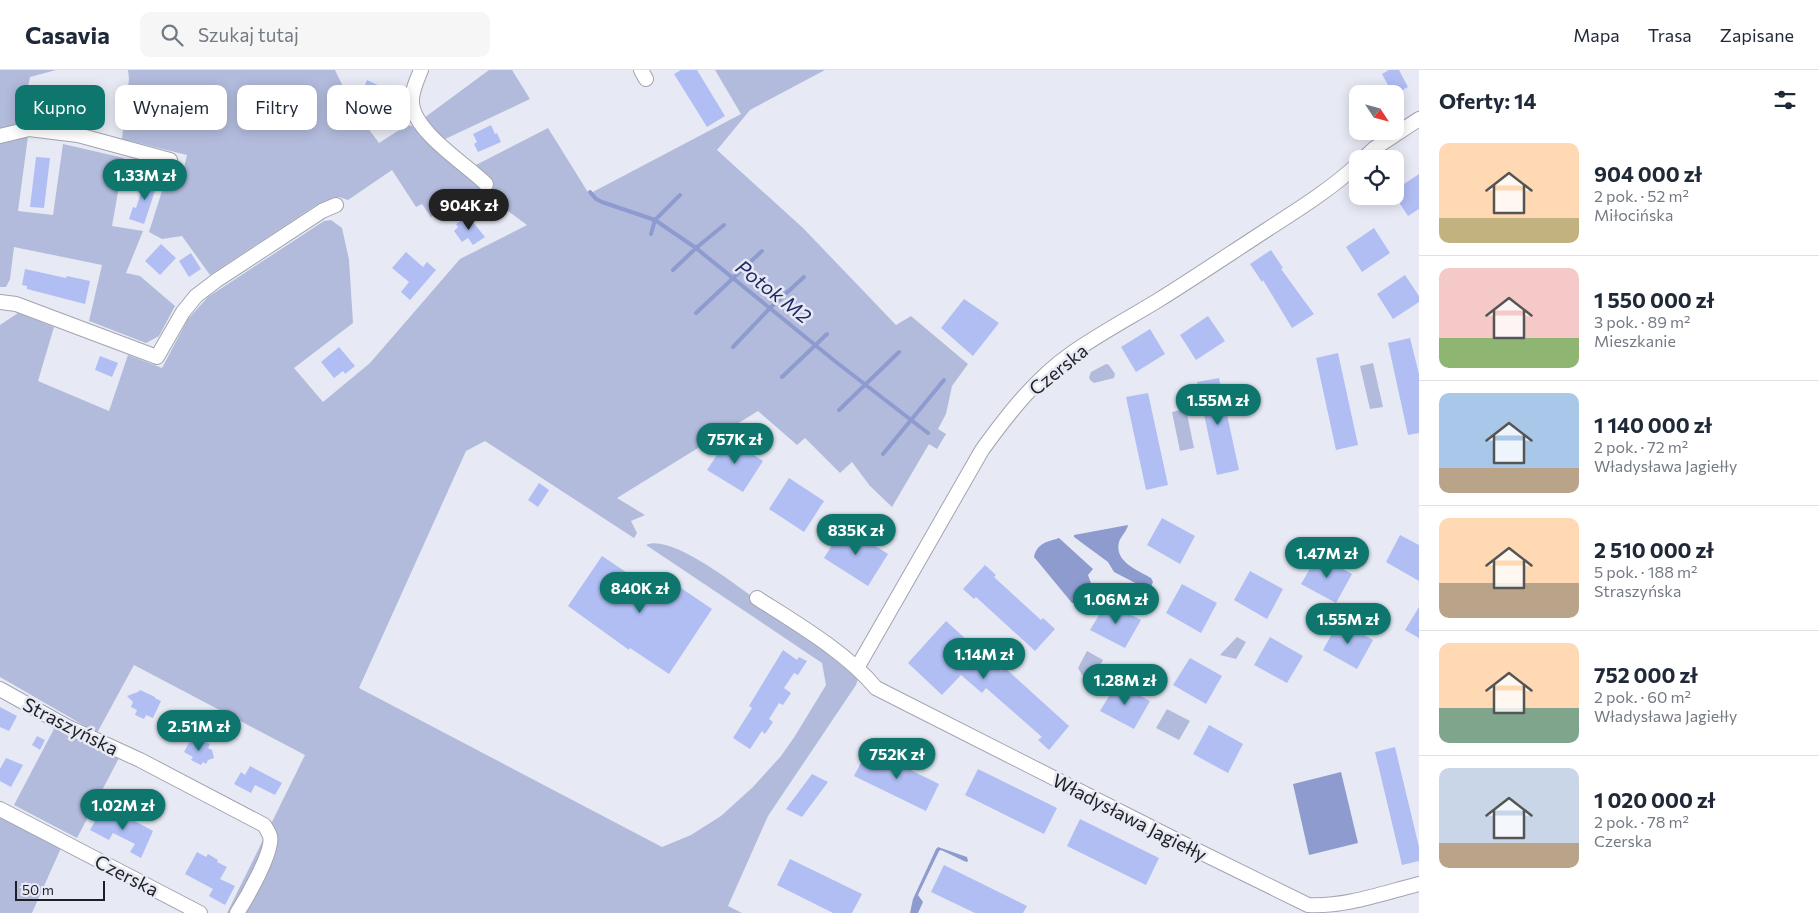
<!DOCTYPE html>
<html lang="pl">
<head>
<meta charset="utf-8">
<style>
	:root { --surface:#fff; --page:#f6f6f7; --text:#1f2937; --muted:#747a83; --line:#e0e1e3; --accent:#0f766e }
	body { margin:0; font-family:Commissioner,sans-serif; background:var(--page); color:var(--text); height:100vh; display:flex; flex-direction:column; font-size:19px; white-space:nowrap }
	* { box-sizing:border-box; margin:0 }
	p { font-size:16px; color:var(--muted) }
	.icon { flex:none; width:28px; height:28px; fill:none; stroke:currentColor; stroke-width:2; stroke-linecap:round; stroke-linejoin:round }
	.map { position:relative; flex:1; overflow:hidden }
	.side { display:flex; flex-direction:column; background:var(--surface); width:400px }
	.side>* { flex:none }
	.hud { position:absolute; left:15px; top:15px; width:475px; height:45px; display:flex; gap:10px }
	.needle { width:32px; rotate:126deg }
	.controls { position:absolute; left:1349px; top:15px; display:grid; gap:10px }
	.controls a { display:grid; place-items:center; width:55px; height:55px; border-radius:10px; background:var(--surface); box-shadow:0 2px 12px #0003; font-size:25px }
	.scale { position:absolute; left:15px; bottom:12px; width:90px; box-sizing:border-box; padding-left:5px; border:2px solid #1f2023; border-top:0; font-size:14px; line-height:18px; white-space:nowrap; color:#1f2023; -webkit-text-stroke:4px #e7eaf4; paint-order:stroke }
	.price { position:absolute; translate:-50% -42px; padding:0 11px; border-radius:18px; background:var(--accent); color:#fff; font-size:16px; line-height:32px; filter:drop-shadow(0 1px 2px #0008) }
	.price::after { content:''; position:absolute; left:50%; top:30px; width:15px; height:11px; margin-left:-8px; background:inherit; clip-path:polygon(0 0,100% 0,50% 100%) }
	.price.current { background:#222; color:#fff }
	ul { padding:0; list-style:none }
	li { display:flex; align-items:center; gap:15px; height:125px; padding:0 20px }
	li+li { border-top:1px solid var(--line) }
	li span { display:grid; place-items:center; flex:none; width:140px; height:100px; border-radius:10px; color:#555 }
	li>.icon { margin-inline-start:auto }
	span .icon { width:60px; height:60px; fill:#fffc; stroke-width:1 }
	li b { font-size:21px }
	h2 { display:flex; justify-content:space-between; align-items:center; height:60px; padding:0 20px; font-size:21px }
	.pill { padding:0 18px; border-radius:10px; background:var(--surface); box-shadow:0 2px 12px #0003; font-size:18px; line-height:45px }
	.pill.current { background:var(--accent); color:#fff }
	header { display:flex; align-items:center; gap:30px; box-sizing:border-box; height:70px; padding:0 25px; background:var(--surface); border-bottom:1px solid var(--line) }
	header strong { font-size:24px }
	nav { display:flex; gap:28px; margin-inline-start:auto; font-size:18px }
	.search { width:350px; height:45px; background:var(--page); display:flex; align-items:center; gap:12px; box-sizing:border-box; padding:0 18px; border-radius:10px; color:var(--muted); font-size:19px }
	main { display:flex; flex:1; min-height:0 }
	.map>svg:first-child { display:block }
	.green { fill:#b2bbdc }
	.water { fill:#8e9bcf }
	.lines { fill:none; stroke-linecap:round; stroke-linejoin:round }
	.stream { stroke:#8e9bcf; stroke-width:4 }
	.building { fill:#b0bef4 }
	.minor-casing { stroke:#a2a4ae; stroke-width:16 }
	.minor { stroke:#fff; stroke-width:14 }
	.labels { text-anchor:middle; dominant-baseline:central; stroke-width:5; stroke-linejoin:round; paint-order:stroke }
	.street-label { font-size:19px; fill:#1f2023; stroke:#e7eaf4 }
	.water-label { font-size:20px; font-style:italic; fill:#202865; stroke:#e7eaf4 }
</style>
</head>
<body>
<header>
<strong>Casavia</strong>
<div class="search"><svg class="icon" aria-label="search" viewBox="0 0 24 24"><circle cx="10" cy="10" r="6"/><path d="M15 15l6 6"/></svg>Szukaj tutaj</div>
<nav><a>Mapa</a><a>Trasa</a><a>Zapisane</a></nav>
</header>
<main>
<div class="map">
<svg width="1419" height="843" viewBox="0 0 1419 843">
	<rect width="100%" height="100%" fill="#e7eaf4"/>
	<path class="green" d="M0 0H56L30 7 20 55 0 61Z
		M128 0H335L354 39 379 73 407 55 416 57 477 111 482 122 431 147 422 134 416 137 392 100 348 130 339 127 316 135 210 205 182 166 162 169 149 162 169 99 183 102 187 85 122 69 129 9Z
		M489 0H512L530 29 441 71 424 48Z
		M715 0H825L750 40 717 80 803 158 896 255 911 246 968 294 952 316 946 344 938 359 946 364 937 379 929 374 892 437 870 416 852 392 840 403 805 368 797 375 758 341 617 428 645 445 631 451 637 463 634 468 485 371 466 381 359 618 662 777 691 765 721 746 753 717 781 686 795 666 826 615 822 593 646 475C670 464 730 511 750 525L752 531 808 568 858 609 856 615 768 746 728 836 742 843H227L305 685 134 595 97 663 0 607V255L18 243 54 257 38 311 109 341 128 285 162 298 188 249 208 227 324 151 331 150 342 158 349 190 353 253 294 298 323 332 370 293 460 189 527 155 497 133 491 113 476 95 548 58 589 124 741 44Z
		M28 66 18 141 53 145 63 74 124 88 112 156 143 161 126 203 140 206 175 236 159 266 146 273 89 251 102 195 14 177 10 209 6 217H0V73Z
		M1373 293 1383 337 1370 339 1360 296Z
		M1106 294 1109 295 1115 304 1114 308 1094 313 1090 310 1089 307 1091 302Z
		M1186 339 1194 378 1180 381 1172 342Z
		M1237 567 1246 572 1236 589 1220 585Z
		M1087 581 1103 590 1092 610 1082 605 1078 598Z
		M1167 639 1190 651 1179 670 1156 658Z
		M56 655 119 688 77 768 14 735Z
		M0 746 61 778 32 843H0Z"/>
	<path class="water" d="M1128 455C1127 461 1121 466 1119 472 1114 492 1138 500 1151 508L1153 512 1150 519H1147L1114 502 1108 492 1074 467V465Z
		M1059 468 1093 499 1088 505 1091 513 1075 533H1072L1034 487C1037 473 1047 472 1059 468Z
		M1341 702 1358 773 1309 785 1293 714Z
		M938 777 967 787 968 791 967 792 964 791 941 780 939 781 918 825 923 832 918 843H910L913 829 936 779Z"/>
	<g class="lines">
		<path class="stream" d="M590 122 596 129 602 132 655 150 696 178 836 292 928 363
			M651 164 655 150 680 125
			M673 200 696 178 724 155
			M696 243 762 181
			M733 277 770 238 804 207
			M782 307 827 264
			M839 340 899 282
			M883 384 944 310"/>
	</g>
	<path class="building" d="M681 0H697L725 46 707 57 674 4Z
		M1389 0H1399L1408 17 1395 24H1393L1382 4Z
		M367 10 382 17 374 35 359 29Z
		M491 55 495 64 497 63 501 72 478 82 474 74 477 72 473 64Z
		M36 87 50 88 44 138 30 137Z
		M1419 104V139L1408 146 1395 126V120Z
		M149 106 159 109 144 154 129 149 133 137 136 138 143 116 146 117Z
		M468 146 485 167 473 175 468 168 462 172 454 161 458 157 456 154Z
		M1374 158 1390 183 1362 202 1346 177Z
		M161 174 176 188 160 205 145 191Z
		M1271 180 1283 198 1281 199 1314 244 1292 258 1263 210 1262 212 1250 194Z
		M406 182 423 197 427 192 436 200 410 230 401 222 409 212 392 198Z
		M191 183 201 199 189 207 179 191Z
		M25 199 66 208 67 206 90 211 85 234 27 219V216L22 215Z
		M1405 205 1419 226V232L1393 249 1377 224Z
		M964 229 999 253 973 286 941 258Z
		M1208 246 1225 271 1196 290 1180 265Z
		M1150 259 1165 284 1136 302 1121 277Z
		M1410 268 1419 304V363L1408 365 1388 273Z
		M339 277 355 296 345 304 343 301 334 308 321 292Z
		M1338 283 1358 375 1336 380 1316 288Z
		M100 286 118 293 112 307 95 300Z
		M1219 308 1239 400 1217 405 1197 312Z
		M1148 323 1168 415 1146 420 1126 327Z
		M728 368 763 391 743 422 707 400Z
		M789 408 824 431 804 462 769 439Z
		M539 413 549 420 538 437 528 430Z
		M1162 448 1195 466 1180 494 1147 475Z
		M844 456 888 484 868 516 824 488Z
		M1400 465 1419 475V511L1386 492Z
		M1318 485 1352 504 1336 533 1301 514Z
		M602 486 663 527 672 512 712 539 669 604 630 578 629 580 568 536Z
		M985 495 996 505 994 507 1041 550 1043 548 1055 559 1035 581 976 527 974 529 963 519Z
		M1250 501 1283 519 1267 549 1234 530Z
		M1182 514 1217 533 1201 563 1166 543Z
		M1107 532 1141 550 1125 578 1090 560Z
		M1419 537V568L1405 560Z
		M946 551 1001 601 1004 597 1069 656 1049 680 1038 670 1042 667 986 618 982 623 961 605 942 625 908 593Z
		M1339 551 1373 570 1357 599 1323 580Z
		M1270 567 1303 586 1287 613 1254 595Z
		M783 580 797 590 799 587 807 591 798 605 794 603 784 618 791 623 783 635 779 633 769 649 773 652 765 664 762 661 750 679 733 668 752 638 749 636Z
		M1190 588 1222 606 1206 634 1173 615Z
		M1117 613 1150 631 1134 659 1100 641Z
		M140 620 155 627V628L161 631 153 648 146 645 144 649 135 645 137 640 131 637 133 632 127 626 138 622Z
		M0 637 17 646 9 661 0 657Z
		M1209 655 1243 674 1228 703 1193 684Z
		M37 666 45 670 40 680 32 675Z
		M191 669 199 674 201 670 210 674 208 678 212 680 214 688 208 690 206 694 203 692 201 695 191 690 193 687 184 682Z
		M1395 677 1419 777V791L1402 795 1375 682Z
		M868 679 939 714 926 741 854 706Z
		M6 688 23 695 11 717 0 711V699Z
		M250 696 282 713 275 725 255 715 251 723 234 714 241 702 245 705Z
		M978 699 1057 738 1044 764 965 725Z
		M812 704 828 712 802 747 786 739Z
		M115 740 153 761 141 788 130 782 135 774 113 763 109 770 90 760 99 744 106 747 107 744 112 746Z
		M1080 749 1159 788 1146 815 1067 776Z
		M197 782 206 787 208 784 218 790 217 792 227 797 220 809 235 816 225 835 209 826 213 819 185 804Z
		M790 789 862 824 852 843H833L777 815Z
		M944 795 1027 836 1023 843H975L931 822Z"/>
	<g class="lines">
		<defs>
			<path id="minor" d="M421 0C417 10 411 22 412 33 414 62 466 94 486 114
				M641 0 646 9
				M0 66 29 59 78 65 170 90
				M1363 89 1375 78 1419 49
				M0 232 16 234 157 287 183 242 196 226 217 210 322 141 336 135
				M757 528C796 553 846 582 876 618L1192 778 1308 835C1346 837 1383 823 1419 814
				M857 598 982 380C1008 344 1036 308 1072 283 1099 264 1129 248 1157 231 1194 208 1231 183 1268 159 1299 139 1331 119 1358 94
				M0 619 66 656 140 690 264 755C266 758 269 763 270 766 274 781 246 829 237 843
				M0 739 200 843"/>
		</defs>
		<use href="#minor" class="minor-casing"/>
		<use href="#minor" class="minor"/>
	</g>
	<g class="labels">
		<g class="street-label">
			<text transform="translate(1058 299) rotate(-39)">Czerska</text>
			<text transform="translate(71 656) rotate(27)">Straszyńska</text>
			<text transform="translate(1130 747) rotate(27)">Władysława Jagiełły</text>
			<text transform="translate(127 805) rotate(27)">Czerska</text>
		</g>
		<g class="water-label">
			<text transform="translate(774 221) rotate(38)">Potok M2</text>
		</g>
	</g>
</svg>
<div class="controls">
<a><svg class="needle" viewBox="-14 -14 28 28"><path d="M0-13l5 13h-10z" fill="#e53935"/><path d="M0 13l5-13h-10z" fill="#747a83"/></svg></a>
<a><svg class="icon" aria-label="locate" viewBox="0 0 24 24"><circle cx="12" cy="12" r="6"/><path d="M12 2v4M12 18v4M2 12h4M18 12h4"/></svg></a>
</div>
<div class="scale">50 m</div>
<b class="price" style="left:145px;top:131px">1.33M zł</b>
<b class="price current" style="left:469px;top:161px">904K zł</b>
<b class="price" style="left:1218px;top:356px">1.55M zł</b>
<b class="price" style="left:735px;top:395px">757K zł</b>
<b class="price" style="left:856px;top:486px">835K zł</b>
<b class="price" style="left:1327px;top:509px">1.47M zł</b>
<b class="price" style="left:640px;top:544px">840K zł</b>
<b class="price" style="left:1116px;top:555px">1.06M zł</b>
<b class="price" style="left:1348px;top:575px">1.55M zł</b>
<b class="price" style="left:984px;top:610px">1.14M zł</b>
<b class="price" style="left:1125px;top:636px">1.28M zł</b>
<b class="price" style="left:199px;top:682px">2.51M zł</b>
<b class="price" style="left:897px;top:710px">752K zł</b>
<b class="price" style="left:123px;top:761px">1.02M zł</b>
<div class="hud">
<a class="pill current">Kupno</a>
<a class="pill">Wynajem</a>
<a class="pill">Filtry</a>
<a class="pill">Nowe</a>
</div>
</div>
<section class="side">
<h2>Oferty: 14<svg class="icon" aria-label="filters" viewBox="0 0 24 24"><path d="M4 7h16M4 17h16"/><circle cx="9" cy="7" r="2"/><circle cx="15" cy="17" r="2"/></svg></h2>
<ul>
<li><span style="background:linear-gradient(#ffd9b3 75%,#c2b280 0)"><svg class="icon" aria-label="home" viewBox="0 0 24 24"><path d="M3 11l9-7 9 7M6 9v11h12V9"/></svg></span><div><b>904 000 zł</b><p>2 pok. · 52 m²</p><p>Miłocińska</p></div></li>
<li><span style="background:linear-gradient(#f6c9c9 70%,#8fb573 0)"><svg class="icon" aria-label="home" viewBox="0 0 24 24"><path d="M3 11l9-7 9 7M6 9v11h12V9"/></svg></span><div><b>1 550 000 zł</b><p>3 pok. · 89 m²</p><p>Mieszkanie</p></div></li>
<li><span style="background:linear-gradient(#a9c7e8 75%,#b9a48a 0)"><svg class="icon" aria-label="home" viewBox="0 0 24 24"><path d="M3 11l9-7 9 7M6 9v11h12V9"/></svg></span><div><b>1 140 000 zł</b><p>2 pok. · 72 m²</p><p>Władysława Jagiełły</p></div></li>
<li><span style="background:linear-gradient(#ffd9b3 65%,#b9a48a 0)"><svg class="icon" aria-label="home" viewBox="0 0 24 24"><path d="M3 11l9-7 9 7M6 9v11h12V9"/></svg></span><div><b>2 510 000 zł</b><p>5 pok. · 188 m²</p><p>Straszyńska</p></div></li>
<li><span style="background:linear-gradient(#ffd9b3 65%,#7fa58c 0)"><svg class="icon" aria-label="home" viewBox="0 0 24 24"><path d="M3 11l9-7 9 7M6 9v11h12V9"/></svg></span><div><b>752 000 zł</b><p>2 pok. · 60 m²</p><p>Władysława Jagiełły</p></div></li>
<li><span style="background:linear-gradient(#c9d6e8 75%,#b9a48a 0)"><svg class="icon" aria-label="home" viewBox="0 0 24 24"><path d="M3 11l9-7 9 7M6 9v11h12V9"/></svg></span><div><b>1 020 000 zł</b><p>2 pok. · 78 m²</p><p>Czerska</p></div></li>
</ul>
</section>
</main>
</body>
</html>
